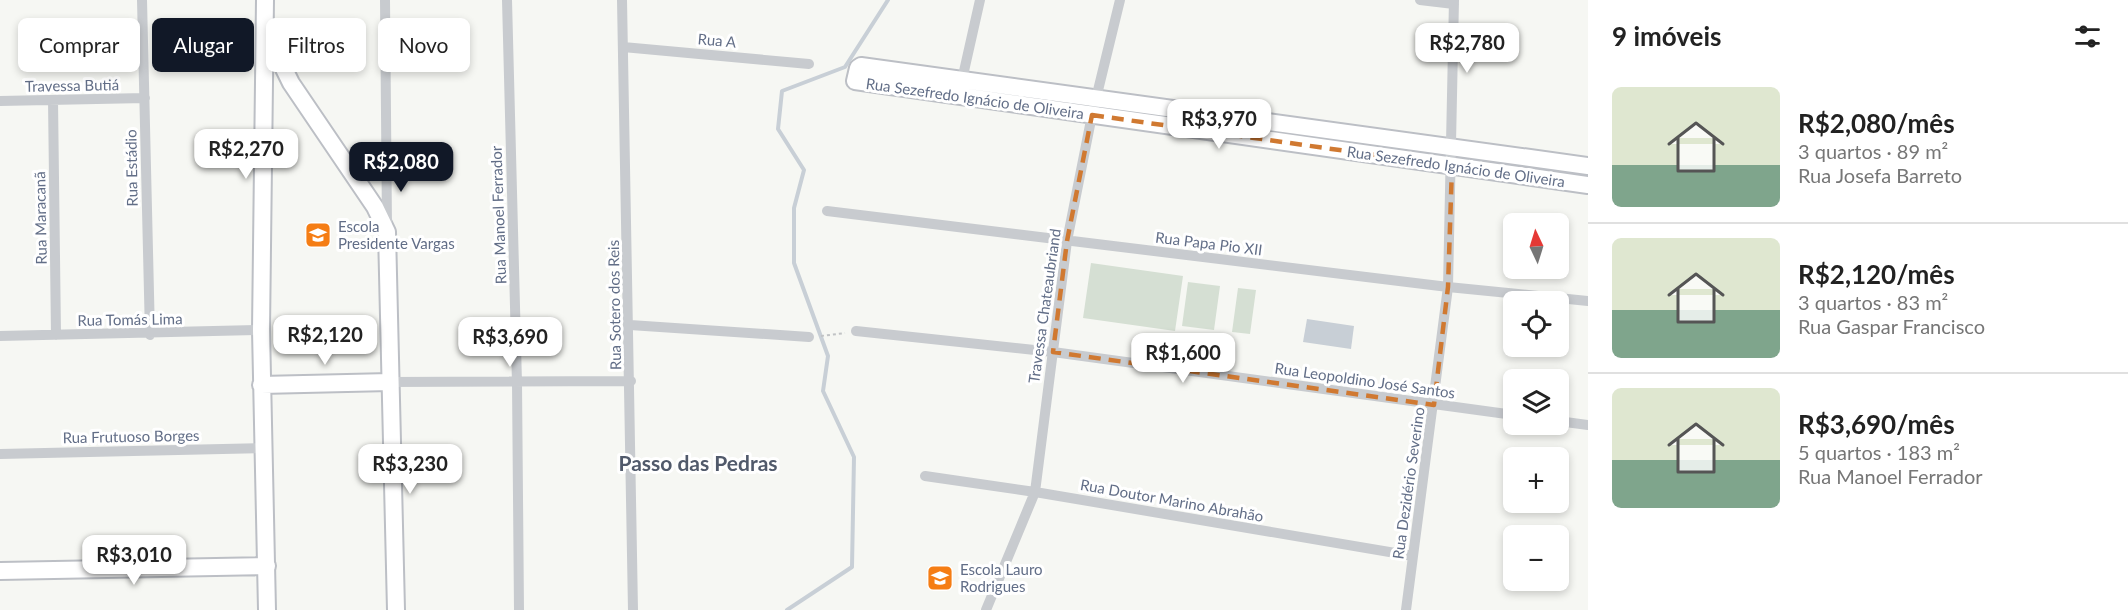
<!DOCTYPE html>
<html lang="pt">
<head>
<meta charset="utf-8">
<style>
	:root { --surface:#fff; --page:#f2f2f2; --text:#222; --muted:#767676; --line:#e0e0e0; --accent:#111827 }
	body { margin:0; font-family:Lato,sans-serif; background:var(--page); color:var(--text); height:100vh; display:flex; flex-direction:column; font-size:22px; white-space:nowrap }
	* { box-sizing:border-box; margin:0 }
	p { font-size:20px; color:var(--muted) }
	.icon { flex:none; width:33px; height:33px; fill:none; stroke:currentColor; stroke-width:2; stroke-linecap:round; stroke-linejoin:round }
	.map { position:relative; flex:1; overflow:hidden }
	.side { display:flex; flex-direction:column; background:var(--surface); width:540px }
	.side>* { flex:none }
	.banner { position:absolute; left:18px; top:18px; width:570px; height:54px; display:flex; gap:12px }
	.needle { width:39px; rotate:356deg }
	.buttons { position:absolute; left:1503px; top:213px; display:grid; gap:12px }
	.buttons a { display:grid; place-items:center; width:66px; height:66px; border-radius:9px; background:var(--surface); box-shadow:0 3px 9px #0003; font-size:30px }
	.price { position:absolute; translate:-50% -51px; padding:0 14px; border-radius:12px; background:#fff; color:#222; font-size:20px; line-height:39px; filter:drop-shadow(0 2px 3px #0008) }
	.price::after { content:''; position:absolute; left:50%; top:36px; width:18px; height:14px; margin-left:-9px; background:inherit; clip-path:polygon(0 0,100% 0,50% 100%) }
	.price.active { background:var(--accent); color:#fff }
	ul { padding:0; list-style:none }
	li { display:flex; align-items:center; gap:18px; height:150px; padding:0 24px }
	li+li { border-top:2px solid var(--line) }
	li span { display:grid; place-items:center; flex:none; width:168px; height:120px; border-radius:9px; color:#555 }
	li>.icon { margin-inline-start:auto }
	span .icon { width:72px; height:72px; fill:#fffc; stroke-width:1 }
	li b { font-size:26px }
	h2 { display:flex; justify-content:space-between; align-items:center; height:72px; padding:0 24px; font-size:26px }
	.tag { padding:0 21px; border-radius:9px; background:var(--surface); box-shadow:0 3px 9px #0003; font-size:21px; line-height:54px }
	.tag.active { background:var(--accent); color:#fff }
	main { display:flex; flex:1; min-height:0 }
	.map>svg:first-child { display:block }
	.green { fill:#d5dfd3 }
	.water { fill:#c8cfd6 }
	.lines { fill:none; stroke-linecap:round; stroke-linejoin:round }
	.stream { stroke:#c8cfd6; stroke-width:4 }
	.secondary-casing { stroke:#bcbfc5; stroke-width:20 }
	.path { stroke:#c1c3c5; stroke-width:2; stroke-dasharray:3 3; stroke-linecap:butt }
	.street { stroke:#c8cbcf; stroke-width:10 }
	.secondary { stroke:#fff; stroke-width:16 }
	.marked { fill:none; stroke:#d07931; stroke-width:4.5; stroke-dasharray:12 8; stroke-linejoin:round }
	.labels { text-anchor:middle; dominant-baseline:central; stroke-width:6; stroke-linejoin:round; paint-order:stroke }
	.street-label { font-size:15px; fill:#626e87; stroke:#fff }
	.poi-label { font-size:15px; fill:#626e87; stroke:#fff; text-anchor:start }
	.district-label { font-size:21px; font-weight:bold; fill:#515a6b; stroke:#fff }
</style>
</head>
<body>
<main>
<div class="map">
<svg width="1588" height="610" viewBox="0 0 1588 610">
	<rect width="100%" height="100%" fill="#f6f7f3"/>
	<path class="green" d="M1091 263 1183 276 1175 331 1083 318Z
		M1188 282 1220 286 1214 330 1182 326Z
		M1238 288 1256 290 1250 334 1232 332Z"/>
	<path class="water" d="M1307 319 1354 326 1351 349 1303 342Z"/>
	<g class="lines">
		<path class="stream" d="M1200 121 1252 129
			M787 610 852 567 854 457 823 391 828 356 794 263V208L804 170 778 129 782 91 845 67 888 0"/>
		<defs>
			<path id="secondary" d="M265 0 261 330 267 610
				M265 30 291 83 375 207 387 232 396 610
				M1588 166 861 66 858 68 855 81 1588 185
				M261 385 390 382
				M0 571 267 566"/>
		</defs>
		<use href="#secondary" class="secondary-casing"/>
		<path class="path" d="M821 336 845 333"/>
		<path class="street" d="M142 0 150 335
			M385 0 387 226
			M507 0 517 383 519 610
			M622 0 633 610
			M1420 0 1454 4
			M623 47 809 64
			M962 80 980 0
			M53 100 56 335
			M0 101 145 98
			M355 176 372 171 387 154
			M827 211 1448 287 1588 301
			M630 325 809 337
			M856 331 1053 352 1514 415
			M0 336 261 330
			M390 382 631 381
			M1558 421 1588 425
			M0 454 264 448
			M925 476 1035 492 1413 556
			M986 610 1035 492 1067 241 1092 115 1120 0
			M1406 610 1448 287 1454 0"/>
		<use href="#secondary" class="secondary"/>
	</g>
	<path class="marked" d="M1092 115 1452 166 1448 287 1434 405 1053 352 1067 241Z"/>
	<defs>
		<symbol id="school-square" viewBox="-11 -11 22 22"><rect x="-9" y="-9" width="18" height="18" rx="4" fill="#f57d14" stroke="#fff"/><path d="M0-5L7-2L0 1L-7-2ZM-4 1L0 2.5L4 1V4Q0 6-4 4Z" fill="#fff"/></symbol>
	</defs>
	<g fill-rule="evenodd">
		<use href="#school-square" x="303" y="220" width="30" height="30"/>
		<use href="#school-square" x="925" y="563" width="30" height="30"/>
	</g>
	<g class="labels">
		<g class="street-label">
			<text transform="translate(717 40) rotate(5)">Rua A</text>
			<text transform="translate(72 85) rotate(-1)">Travessa Butiá</text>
			<text transform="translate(975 98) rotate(8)">Rua Sezefredo Ignácio de Oliveira</text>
			<text transform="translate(1456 166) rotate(8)">Rua Sezefredo Ignácio de Oliveira</text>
			<text transform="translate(131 168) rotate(-91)">Rua Estádio</text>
			<text transform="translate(498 215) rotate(-92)">Rua Manoel Ferrador</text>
			<text transform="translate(40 218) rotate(-91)">Rua Maracanã</text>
			<text transform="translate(1209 243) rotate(7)">Rua Papa Pio XII</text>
			<text transform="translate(614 305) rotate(-91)">Rua Sotero dos Reis</text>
			<text transform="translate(1044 306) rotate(-82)">Travessa Chateaubriand</text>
			<text transform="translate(130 319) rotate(-1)">Rua Tomás Lima</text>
			<text transform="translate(1365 380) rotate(8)">Rua Leopoldino José Santos</text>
			<text transform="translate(131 436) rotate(-1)">Rua Frutuoso Borges</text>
			<text transform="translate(1408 483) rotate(-82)">Rua Dezidério Severino</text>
			<text transform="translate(1172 500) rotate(10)">Rua Doutor Marino Abrahão</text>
		</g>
		<g class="poi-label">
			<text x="338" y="226">Escola<tspan x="338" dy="17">Presidente Vargas</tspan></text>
			<text x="960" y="569">Escola Lauro<tspan x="960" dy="17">Rodrigues</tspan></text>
		</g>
		<g class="district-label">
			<text x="698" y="462">Passo das Pedras</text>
		</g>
	</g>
</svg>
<div class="buttons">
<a><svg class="needle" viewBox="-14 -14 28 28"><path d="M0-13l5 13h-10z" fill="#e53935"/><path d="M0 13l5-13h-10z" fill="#767676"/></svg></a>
<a><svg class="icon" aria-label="locate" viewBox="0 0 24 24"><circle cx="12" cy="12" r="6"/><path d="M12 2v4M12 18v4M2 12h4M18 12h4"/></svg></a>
<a><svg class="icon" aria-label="layers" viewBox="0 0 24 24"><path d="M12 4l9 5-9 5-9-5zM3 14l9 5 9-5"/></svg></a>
<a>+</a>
<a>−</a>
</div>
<b class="price" style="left:1467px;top:74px">R$2,780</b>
<b class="price" style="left:1219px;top:150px">R$3,970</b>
<b class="price" style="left:246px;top:180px">R$2,270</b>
<b class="price active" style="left:401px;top:193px">R$2,080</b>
<b class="price" style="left:325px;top:366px">R$2,120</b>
<b class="price" style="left:510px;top:368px">R$3,690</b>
<b class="price" style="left:1183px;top:384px">R$1,600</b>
<b class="price" style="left:410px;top:495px">R$3,230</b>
<b class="price" style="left:134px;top:586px">R$3,010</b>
<div class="banner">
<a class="tag">Comprar</a>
<a class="tag active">Alugar</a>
<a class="tag">Filtros</a>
<a class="tag">Novo</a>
</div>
</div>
<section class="side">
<h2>9 imóveis<svg class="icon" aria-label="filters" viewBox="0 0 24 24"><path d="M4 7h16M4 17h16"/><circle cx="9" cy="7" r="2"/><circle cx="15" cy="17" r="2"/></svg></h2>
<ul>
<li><span style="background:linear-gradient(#dfe7d0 65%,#7fa58c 0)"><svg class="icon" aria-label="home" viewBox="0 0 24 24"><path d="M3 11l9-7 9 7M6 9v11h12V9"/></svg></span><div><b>R$2,080/mês</b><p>3 quartos · 89 m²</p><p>Rua Josefa Barreto</p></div></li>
<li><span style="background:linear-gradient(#dfe7d0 60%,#7fa58c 0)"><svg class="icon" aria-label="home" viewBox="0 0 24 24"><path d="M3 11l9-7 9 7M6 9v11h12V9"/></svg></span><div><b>R$2,120/mês</b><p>3 quartos · 83 m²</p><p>Rua Gaspar Francisco</p></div></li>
<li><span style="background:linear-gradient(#dfe7d0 60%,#7fa58c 0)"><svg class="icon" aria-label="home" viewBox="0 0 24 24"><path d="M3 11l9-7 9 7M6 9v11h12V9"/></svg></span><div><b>R$3,690/mês</b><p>5 quartos · 183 m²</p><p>Rua Manoel Ferrador</p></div></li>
</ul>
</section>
</main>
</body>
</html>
